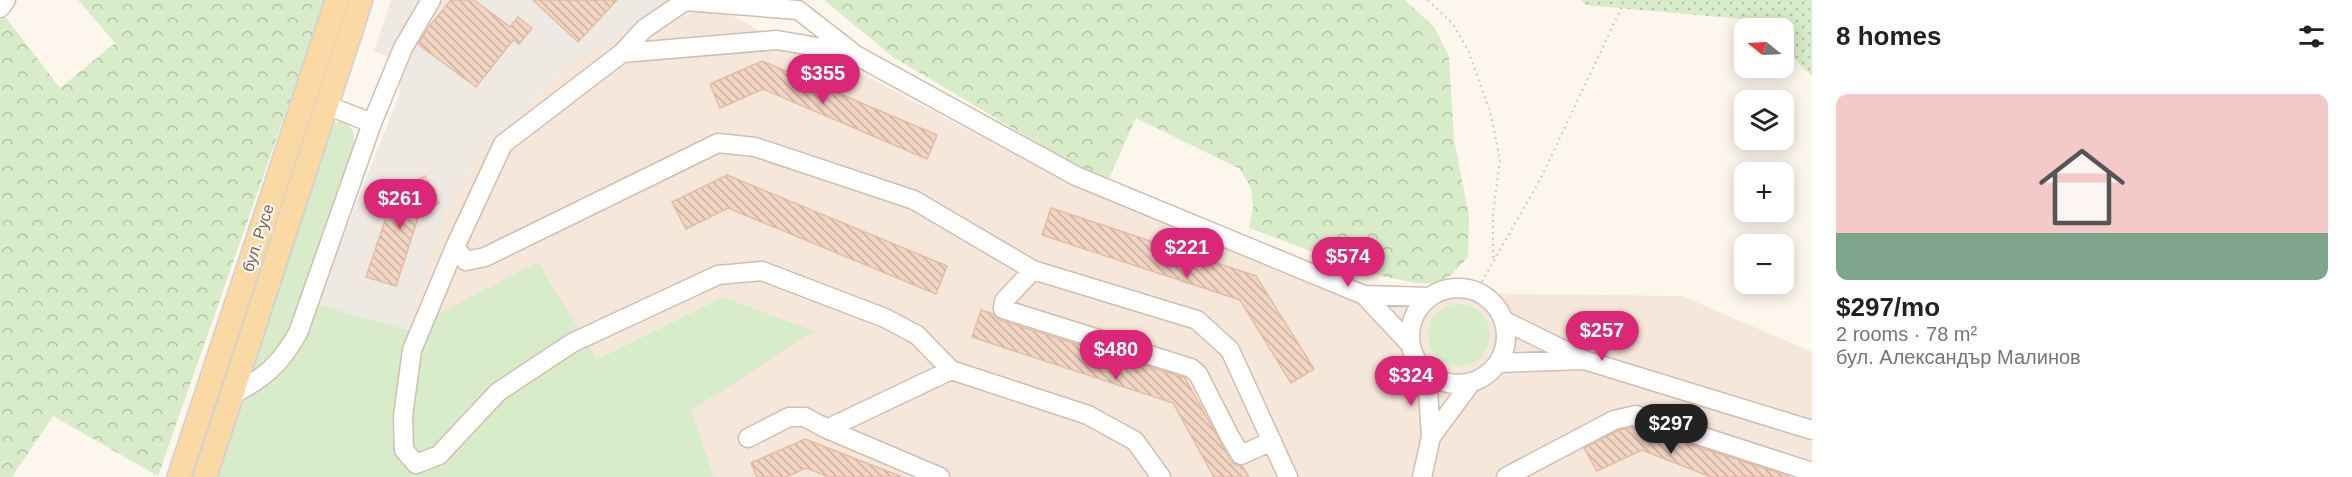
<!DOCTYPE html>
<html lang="en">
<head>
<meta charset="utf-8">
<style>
	:root { --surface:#fff; --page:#f2f2f2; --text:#222; --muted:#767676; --accent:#db2777 }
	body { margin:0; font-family:Helvetica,sans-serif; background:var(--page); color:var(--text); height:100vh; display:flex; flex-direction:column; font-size:22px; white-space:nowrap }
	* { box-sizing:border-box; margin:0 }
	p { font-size:20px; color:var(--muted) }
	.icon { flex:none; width:33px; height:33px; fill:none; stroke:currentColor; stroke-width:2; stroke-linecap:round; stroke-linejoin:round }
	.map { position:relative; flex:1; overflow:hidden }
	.side { display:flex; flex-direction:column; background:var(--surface); width:540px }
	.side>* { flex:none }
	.needle { width:39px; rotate:288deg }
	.tools { position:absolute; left:1734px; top:18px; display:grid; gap:12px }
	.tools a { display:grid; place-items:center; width:60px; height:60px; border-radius:12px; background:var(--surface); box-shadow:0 3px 15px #0003; font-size:30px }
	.price { position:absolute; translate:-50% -51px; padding:0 14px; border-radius:21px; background:var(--accent); color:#fff; font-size:20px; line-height:39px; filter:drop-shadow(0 2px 3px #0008) }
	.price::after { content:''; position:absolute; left:50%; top:36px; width:18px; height:14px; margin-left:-9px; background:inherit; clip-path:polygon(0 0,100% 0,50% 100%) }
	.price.active { background:#222; color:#fff }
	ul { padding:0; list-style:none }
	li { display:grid; align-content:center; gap:12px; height:318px; padding:0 24px }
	li span { display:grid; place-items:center; height:186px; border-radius:12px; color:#555 }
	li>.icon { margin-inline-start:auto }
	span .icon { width:108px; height:108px; fill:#fffc; stroke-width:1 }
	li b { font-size:26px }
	h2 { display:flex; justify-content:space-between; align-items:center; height:72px; padding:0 24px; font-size:26px }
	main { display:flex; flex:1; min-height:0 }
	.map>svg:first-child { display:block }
	.residential { fill:#f5e8da }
	.industrial { fill:#efe9e4 }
	.grass { fill:#d8ecc9 }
	.forest { fill:url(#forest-crowns) }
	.garden { fill:url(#garden-dots) }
	.building { fill:url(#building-back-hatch); stroke:#e6bba3; stroke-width:1.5 }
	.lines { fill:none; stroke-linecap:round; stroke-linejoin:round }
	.minor-casing { stroke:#d1beb0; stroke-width:21 }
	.major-casing { stroke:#dad1cd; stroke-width:26 }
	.path { stroke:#d9b8a5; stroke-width:2; stroke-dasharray:1.5 4.5; stroke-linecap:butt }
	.minor { stroke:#fff; stroke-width:18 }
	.major { stroke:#fbd9a5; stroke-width:22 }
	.labels { text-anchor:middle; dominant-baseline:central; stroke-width:4.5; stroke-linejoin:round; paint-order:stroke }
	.street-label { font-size:16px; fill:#7a5c4d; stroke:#fffaf3 }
</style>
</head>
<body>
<main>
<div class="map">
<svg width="1812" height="477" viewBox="0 0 1812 477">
	<defs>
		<pattern id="forest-crowns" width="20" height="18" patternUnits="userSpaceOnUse" patternTransform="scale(1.5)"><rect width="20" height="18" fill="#d8ecc9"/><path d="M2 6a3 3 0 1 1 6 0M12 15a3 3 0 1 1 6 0" fill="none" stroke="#b4c2a5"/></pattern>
		<pattern id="garden-dots" width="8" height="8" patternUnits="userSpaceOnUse" patternTransform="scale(1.5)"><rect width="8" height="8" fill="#d8ecc9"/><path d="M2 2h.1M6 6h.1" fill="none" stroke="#b4c2a5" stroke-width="1.8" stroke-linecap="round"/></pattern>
		<pattern id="building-back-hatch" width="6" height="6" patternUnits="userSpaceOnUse" patternTransform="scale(1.5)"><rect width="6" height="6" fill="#f3d5c3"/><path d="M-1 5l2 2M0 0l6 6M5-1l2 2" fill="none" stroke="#cab0a1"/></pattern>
	</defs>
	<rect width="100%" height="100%" fill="#fdf6ec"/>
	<path class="residential" d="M687 0H706L777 41 847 66 1070 184 1358 292 1682 296 1812 352V477H714L691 411 814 331 723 297 596 359 407 330 442 219 473 162 570 60Z"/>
	<path class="industrial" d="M391 0H687L570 60 473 162 442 219 407 330 316 304 399 96 402 62 374 51Z"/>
	<path class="grass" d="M344 120 353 131 356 154 284 349 250 374 332 124Z
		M538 262 597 359 723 297 815 331 691 411 714 477H213L239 398 316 304 407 330Z
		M1428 335a31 31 0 1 1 62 0a31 31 0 1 1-62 0Z"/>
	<path class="forest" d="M78 0H324L303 63 158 476 53 416 12 477H0V20L4 15 60 88 115 43Z
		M824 0H1405L1434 27 1449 56 1454 139 1469 217 1468 257 1450 276 1433 284 1416 283 1372 274 1249 228 1253 207 1251 188 1240 169 1136 118 1109 178 1080 168 893 57Z"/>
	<path class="garden" d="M1581 0H1812V76L1784 49V28H1762L1753 20 1585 5Z"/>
	<path class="building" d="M451 0H474L510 27 518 17 532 28 519 44 513 40 476 87 418 44 428 28Z
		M533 0H617L578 42Z
		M762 61 937 135 927 159 763 89 720 108 710 84Z
		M727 175 947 266 936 294 728 208 686 229 672 202Z
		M425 176 439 203 418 218 396 286 366 277 394 194Z
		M1051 208 1256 276 1314 369 1291 383 1240 300 1042 235Z
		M981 310 993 314 1000 320 1185 378 1231 461 1236 465 1242 466 1249 477H1214L1173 403 972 337Z
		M1635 427 1789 476V477H1711L1642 450 1597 471 1584 448 1619 430Z
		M805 439 900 476V477H829L806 468 786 477H757L751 463Z"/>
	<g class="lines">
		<defs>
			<path id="minor" d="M0 8 6 0
				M622 53 644 29 685 1 798 10 851 51
				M326 105 372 123
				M455 247 412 350 403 416 404 450 416 464 439 455 498 392 572 343 718 275 762 271 885 318 917 335 951 370 1088 415 1135 441 1161 477
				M1033 270 1004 301 1003 309 1191 368 1198 374 1230 437 1241 455 1272 441
				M1410 336a48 48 0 1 1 96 0a48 48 0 1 1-96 0Z
				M1410 344 1364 295 1430 297
				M1584 360 1812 430
				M1498 363 1584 360 1503 320
				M232 395C264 378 280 365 298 333L372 123 403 48 431 0
				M827 429 951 370
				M1431 437 1471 383
				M748 438 789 417H805L827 429 940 477
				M1288 477 1230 350 1197 320 1033 270 914 200 755 147 718 143 485 257 466 261 455 247 503 144 622 53 777 40 852 53 1076 176 1364 295
				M1422 477 1431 437 1427 373
				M1506 477 1614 420 1636 415 1812 472"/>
			<path id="major" d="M179 477 337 0
				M205 477 361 0"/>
		</defs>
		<use href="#minor" class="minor-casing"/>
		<use href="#major" class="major-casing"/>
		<path class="path" d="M1428 0 1452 23 1468 50 1491 115 1500 160 1493 213V258
			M1476 292 1541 178 1625 0"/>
		<use href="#minor" class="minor"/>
		<use href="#major" class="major"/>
	</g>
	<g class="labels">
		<g class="street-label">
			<text transform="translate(258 238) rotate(-72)">бул. Русе</text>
		</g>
	</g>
</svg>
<div class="tools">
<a><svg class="needle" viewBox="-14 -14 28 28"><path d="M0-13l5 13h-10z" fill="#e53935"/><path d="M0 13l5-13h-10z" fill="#767676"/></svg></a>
<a><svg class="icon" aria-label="layers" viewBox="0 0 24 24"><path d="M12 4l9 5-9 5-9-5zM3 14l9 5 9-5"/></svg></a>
<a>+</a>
<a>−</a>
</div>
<b class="price" style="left:823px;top:105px">$355</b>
<b class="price" style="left:400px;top:230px">$261</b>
<b class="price" style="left:1187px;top:279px">$221</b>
<b class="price" style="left:1348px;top:288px">$574</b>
<b class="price" style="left:1602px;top:362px">$257</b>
<b class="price" style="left:1116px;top:381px">$480</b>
<b class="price" style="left:1411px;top:407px">$324</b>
<b class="price active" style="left:1671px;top:455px">$297</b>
</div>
<section class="side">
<h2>8 homes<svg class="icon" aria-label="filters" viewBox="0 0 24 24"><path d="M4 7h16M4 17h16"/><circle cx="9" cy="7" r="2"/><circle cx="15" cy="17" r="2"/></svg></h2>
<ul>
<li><span style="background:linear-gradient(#f6c9c9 75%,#7fa58c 0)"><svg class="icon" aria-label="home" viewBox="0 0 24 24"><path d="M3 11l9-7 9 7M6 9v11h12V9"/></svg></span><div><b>$297/mo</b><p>2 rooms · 78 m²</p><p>бул. Александър Малинов</p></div></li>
</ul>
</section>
</main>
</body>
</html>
